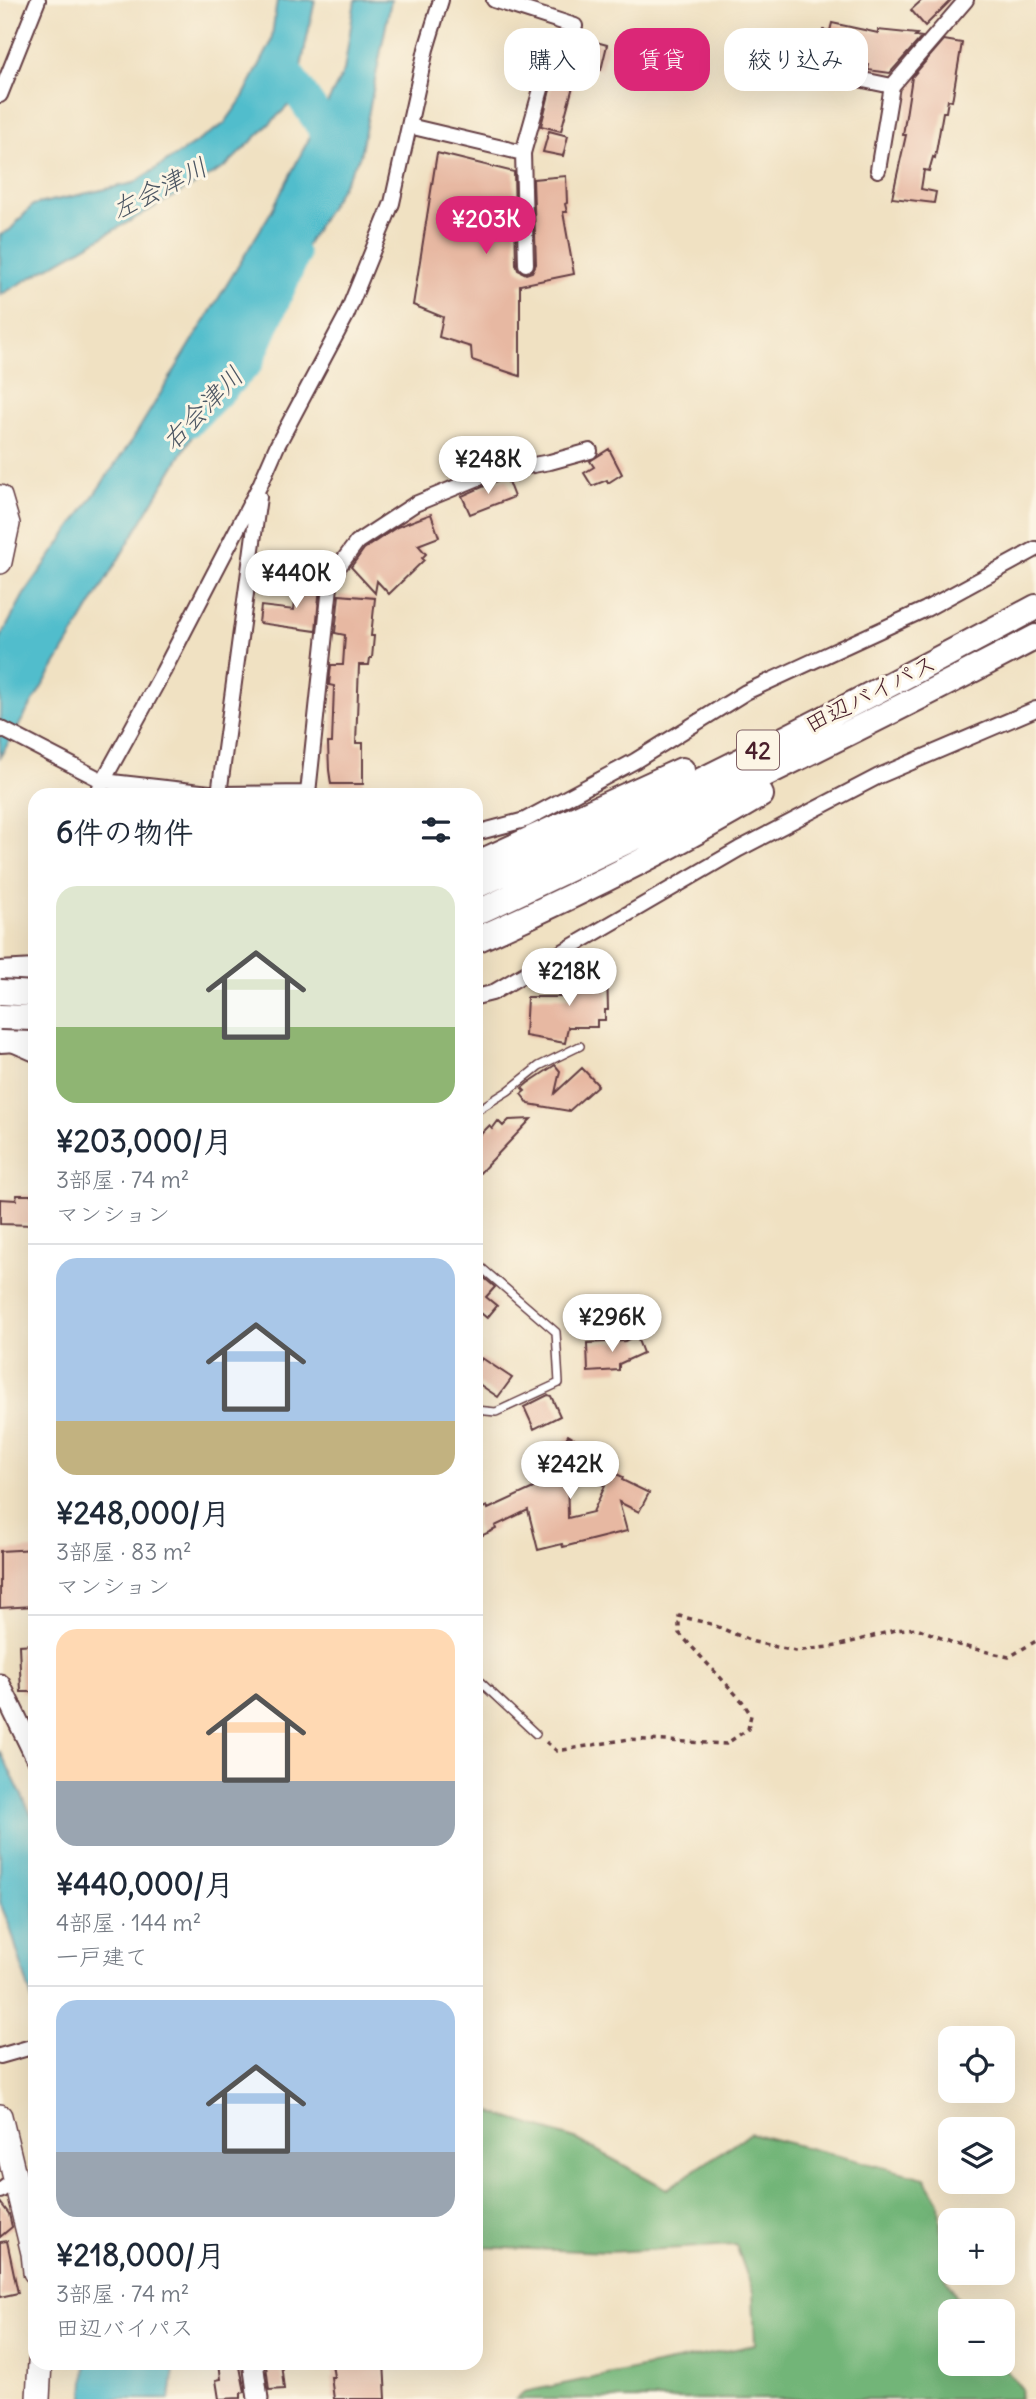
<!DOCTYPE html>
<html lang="ja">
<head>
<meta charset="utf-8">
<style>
	:root { --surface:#fff; --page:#f2f2f3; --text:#1f2937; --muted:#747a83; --line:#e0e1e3; --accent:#db2777 }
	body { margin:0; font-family:Delius,"Klee One",sans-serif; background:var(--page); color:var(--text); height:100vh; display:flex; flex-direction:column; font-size:26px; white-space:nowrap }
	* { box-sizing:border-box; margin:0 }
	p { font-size:23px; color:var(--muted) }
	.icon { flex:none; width:38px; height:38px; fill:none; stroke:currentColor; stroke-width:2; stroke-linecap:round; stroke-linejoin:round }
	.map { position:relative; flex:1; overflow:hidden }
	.details { position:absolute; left:28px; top:788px; width:455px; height:1582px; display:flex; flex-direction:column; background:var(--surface); border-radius:21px; box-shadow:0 7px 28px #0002 }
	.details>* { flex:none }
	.banner { position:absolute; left:504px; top:28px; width:427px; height:63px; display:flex; gap:14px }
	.tools { position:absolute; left:938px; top:2026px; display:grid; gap:14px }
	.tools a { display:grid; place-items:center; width:77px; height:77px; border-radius:14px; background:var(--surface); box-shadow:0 7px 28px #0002; font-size:35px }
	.price { position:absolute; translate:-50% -60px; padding:0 16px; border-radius:24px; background:#fff; color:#222; font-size:23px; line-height:46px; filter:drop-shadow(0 2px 4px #0008) }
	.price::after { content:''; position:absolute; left:50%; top:42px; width:21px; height:16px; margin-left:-10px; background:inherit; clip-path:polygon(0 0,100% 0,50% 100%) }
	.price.on { background:var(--accent); color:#fff }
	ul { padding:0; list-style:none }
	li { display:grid; align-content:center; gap:14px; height:371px; padding:0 28px }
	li+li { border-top:2px solid var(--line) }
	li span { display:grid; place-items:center; height:217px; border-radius:21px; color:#555 }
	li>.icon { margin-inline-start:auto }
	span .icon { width:126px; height:126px; fill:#fffc; stroke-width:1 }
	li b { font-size:30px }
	h2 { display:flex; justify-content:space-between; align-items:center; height:84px; padding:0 28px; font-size:30px }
	.chip { padding:0 24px; border-radius:21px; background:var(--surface); box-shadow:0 7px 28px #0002; font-size:24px; line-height:63px }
	.chip.on { background:var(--accent); color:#fff }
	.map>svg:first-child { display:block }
	.forest { fill:#72b578; stroke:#5e6a52; stroke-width:2 }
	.water { fill:#51bdcc; stroke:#4e6e7c; stroke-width:2 }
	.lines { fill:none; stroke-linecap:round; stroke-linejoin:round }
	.river { stroke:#51bdcc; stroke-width:33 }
	.building { fill:#e7b8a2; fill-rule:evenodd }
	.service-casing { stroke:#633c42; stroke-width:10 }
	.minor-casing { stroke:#633c42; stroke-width:18 }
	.tertiary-casing { stroke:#633c42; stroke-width:23 }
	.primary-casing { stroke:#633c42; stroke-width:26 }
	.trunk-casing { stroke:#633c42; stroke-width:28 }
	.path { stroke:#633c42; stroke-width:3.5; stroke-dasharray:5 5; stroke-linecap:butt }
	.service { stroke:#fff; stroke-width:7 }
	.minor { stroke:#fff; stroke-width:14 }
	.tertiary { stroke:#fff; stroke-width:19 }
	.primary { stroke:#fff; stroke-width:23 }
	.trunk { stroke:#fff; stroke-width:24 }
	.trunk-bridge-casing { stroke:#633c42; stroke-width:28; stroke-linecap:butt }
	.trunk-bridge { stroke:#fff; stroke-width:24 }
	.labels { text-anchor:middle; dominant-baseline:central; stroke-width:6; stroke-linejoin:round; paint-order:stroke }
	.shield { fill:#fcf5e5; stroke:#7f5f63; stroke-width:2 }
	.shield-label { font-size:23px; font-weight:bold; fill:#4a1f2b }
	.street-label { font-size:24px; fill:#4a1f2b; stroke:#fcf5e5 }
	.water-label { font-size:26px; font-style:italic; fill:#4c5663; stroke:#fcf5e5 }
</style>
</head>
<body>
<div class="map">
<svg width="1036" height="2399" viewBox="0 0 1036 2399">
	<rect width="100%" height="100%" fill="#fcf5e5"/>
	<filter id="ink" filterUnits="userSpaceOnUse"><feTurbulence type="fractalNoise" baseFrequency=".0143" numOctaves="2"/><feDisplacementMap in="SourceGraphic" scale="14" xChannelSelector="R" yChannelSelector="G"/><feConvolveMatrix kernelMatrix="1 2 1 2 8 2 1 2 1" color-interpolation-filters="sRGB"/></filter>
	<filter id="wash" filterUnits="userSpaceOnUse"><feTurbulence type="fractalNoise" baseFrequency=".00686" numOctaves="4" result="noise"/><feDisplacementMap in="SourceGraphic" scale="28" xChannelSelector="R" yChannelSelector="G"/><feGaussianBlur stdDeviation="1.57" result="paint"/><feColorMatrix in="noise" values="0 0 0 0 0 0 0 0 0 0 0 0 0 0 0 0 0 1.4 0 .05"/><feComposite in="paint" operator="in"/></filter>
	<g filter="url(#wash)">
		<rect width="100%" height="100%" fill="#f0e1c2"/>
		<path class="forest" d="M476 2105 496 2114 578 2140 667 2189 750 2133 925 2178 939 2202 943 2272 965 2312H950V2364H1001L1022 2389 1020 2399H516L524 2392 755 2345 753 2292 736 2245 609 2252 476 2247Z"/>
		<path class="water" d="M277 0H315L294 100 225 167 0 295V235L10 230 33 205 134 183 224 124 242 99 271 43Z
			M355 0H391L360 156 0 757V639L23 596 131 442 271 212 344 71Z
			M0 1751 35 1822V2010L10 1927 0 1903Z
			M86 2363H175L170 2399H84Z"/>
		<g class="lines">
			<path class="river" d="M283 68 339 150 335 159
				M188 421 247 362 293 256"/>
		</g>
		<g id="blocks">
			<path class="building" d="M922 0H951L925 26 911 10Z
				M832 23 878 33V30L917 34 915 36 922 37 890 73 868 70 869 65 841 60 840 65 821 61 824 49 820 48 823 30 830 31Z
				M571 35 607 45 601 70 579 64 561 131 541 126 556 66 558 64 563 65Z
				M944 40 962 43 952 101 948 100 946 112H943L935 158 933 157 929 171 924 170 921 189 936 192 934 203 892 198 906 135H903L912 77Z
				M549 131 568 136 563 156 543 152Z
				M437 153 514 172 516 264 518 270 526 274 532 272 536 264 533 179 566 176 567 203 565 204 567 212H563L574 274 520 285V376L472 360 471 347 439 337 443 317 413 305Z
				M609 449 622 474 608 483 607 480 592 486 584 473 594 467 590 461Z
				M507 479 514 497 470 514 462 496 496 481Z
				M431 514 439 537 418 545 426 554 422 558 424 560 389 594 377 581 375 593 351 567 364 549 397 527Z
				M297 582 320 585 316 631 259 623 261 606 294 610Z
				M339 595 375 598 371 636H374L372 658H370L369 665H359L356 743H363V784H331L329 770 328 743H332L334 686 329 685 331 665H343L345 635 335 633Z
				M573 971H607L608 1010H605V1020H597V1027H568L565 1043 525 1036 527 997H573Z
				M555 1065 560 1071 555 1093 582 1068 598 1085 569 1111 529 1104 521 1094 525 1091 522 1088 528 1083Z
				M531 1119 476 1177V1139L489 1126 492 1129 498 1121 503 1126 509 1120Z
				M17 1195H35V1225L0 1224V1199L16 1200Z
				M476 1271 495 1287 486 1297 497 1306 487 1318 476 1309Z
				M636 1335 643 1353 619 1364V1370L588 1372 587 1343 625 1341Z
				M482 1358 512 1378 498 1397 476 1382V1368Z
				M548 1395 551 1396 560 1416 534 1429 524 1407Z
				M568 1435 603 1455 597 1465 623 1477 622 1480 649 1493 639 1512 619 1502 627 1531 563 1547 562 1544 538 1550 528 1510 495 1526 496 1529 481 1536 476 1525V1511L487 1506 488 1509 566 1473 546 1474ZM567 1465 605 1486 593 1512 568 1518Z
				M35 1549V1606L0 1608V1551Z
				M35 1644V1692H21L19 1645Z
				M0 2202 9 2214 12 2227 0 2237Z
				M7 2241 18 2293 0 2297V2242Z
				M219 2362H239L245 2392 241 2393V2398L219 2399 216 2380 221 2379Z
				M343 2362H384L386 2399H334L331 2377H334L332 2364Z
				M281 2363 284 2389 269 2390 266 2365Z"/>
		</g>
	</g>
	<g filter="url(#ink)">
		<use href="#blocks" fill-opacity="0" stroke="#633c42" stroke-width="2"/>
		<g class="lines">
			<defs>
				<path id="service" d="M476 1111 508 1091 539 1066 580 1046
					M476 1263 556 1332 559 1383 496 1412 476 1410
					M476 1678 536 1734"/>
				<path id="minor" d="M494 0 575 26
					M791 65 892 86
					M0 95 38 0
					M409 126 523 153 526 264
					M523 153 547 68
					M878 170 892 86 966 0
					M250 565 331 577 357 542 415 504 493 472 550 462 590 451
					M0 728 103 781 219 794 308 793 331 577
					M97 794 103 781 163 672 260 485 277 446 346 316 392 203 426 49 441 0
					M219 794 259 497
					M476 833 525 820 635 761 746 692 926 609 1036 549
					M476 997 492 993 739 849 879 776 1036 709
					M10 1043 35 1054
					M0 2056 35 2046
					M0 2191 16 2179"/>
				<path id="tertiary" d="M0 1684 35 1756
					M253 2362 258 2399"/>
				<path id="primary" d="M0 497 8 524 0 562
					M0 2116 33 2253 35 2272
					M38 2399 40 2362"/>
				<path id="trunk" d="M476 864 682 770
					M476 886C666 802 853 705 1036 607
					M476 913C665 824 852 734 1036 637
					M476 940C573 897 669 850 761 795
					M0 974 35 972
					M0 1040 35 1038"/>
			</defs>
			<use href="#service" class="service-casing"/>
			<use href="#minor" class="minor-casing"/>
			<use href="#tertiary" class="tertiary-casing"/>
			<use href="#primary" class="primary-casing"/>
			<use href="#trunk" class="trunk-casing"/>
			<path class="path" d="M546 1742 557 1751 629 1739 726 1744 748 1729 751 1715 742 1701 679 1633V1616L711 1624 754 1642 795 1651 837 1646 895 1630 917 1628 958 1645 1009 1657 1036 1641"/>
			<use href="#service" class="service"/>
			<use href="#minor" class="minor"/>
			<use href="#tertiary" class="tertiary"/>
			<use href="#primary" class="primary"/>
			<use href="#trunk" class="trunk"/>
			<defs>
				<path id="trunk-bridge" d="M0 992 35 994
					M0 1017 35 1018"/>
			</defs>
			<use href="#trunk-bridge" class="trunk-bridge-casing"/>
			<use href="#trunk-bridge" class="trunk-bridge"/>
		</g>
	</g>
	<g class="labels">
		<rect class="shield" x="737" y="730.5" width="42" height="39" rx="5"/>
		<g class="shield-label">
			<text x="758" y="750">42</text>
		</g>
		<g class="street-label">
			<text transform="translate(870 693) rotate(-27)">田辺バイパス</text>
		</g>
		<g class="water-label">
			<text transform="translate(159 188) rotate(-27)">左会津川</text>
			<text transform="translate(202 408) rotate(-46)">右会津川</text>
		</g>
	</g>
</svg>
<div class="tools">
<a><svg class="icon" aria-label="locate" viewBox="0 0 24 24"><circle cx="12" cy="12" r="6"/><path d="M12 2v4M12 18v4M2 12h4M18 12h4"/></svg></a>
<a><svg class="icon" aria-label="layers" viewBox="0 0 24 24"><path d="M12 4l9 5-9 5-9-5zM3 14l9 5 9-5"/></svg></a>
<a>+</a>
<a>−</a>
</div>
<b class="price on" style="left:486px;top:256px">¥203K</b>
<b class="price" style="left:488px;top:496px">¥248K</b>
<b class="price" style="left:296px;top:610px">¥440K</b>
<b class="price" style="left:569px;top:1008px">¥218K</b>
<b class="price" style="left:612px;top:1354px">¥296K</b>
<b class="price" style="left:570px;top:1501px">¥242K</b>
<div class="banner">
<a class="chip">購入</a>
<a class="chip on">賃貸</a>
<a class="chip">絞り込み</a>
</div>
<section class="details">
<h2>6件の物件<svg class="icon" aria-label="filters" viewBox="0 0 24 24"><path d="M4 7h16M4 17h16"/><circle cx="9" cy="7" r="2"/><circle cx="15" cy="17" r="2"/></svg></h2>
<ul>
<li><span style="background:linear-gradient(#dfe7d0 65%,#8fb573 0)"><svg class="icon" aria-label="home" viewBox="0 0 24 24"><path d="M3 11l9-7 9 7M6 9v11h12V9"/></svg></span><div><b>¥203,000/月</b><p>3部屋 · 74 m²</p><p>マンション</p></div></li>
<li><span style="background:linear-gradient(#a9c7e8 75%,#c2b280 0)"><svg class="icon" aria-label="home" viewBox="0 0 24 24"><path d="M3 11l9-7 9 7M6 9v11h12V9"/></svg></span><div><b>¥248,000/月</b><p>3部屋 · 83 m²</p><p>マンション</p></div></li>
<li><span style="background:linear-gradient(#ffd9b3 70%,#9aa5b1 0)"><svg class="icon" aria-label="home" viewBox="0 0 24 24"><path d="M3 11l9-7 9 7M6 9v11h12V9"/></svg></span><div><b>¥440,000/月</b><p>4部屋 · 144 m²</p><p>一戸建て</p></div></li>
<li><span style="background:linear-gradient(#a9c7e8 70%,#9aa5b1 0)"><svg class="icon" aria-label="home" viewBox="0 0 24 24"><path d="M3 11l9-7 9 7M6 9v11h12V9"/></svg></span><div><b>¥218,000/月</b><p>3部屋 · 74 m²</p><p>田辺バイパス</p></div></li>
</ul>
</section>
</div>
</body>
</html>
